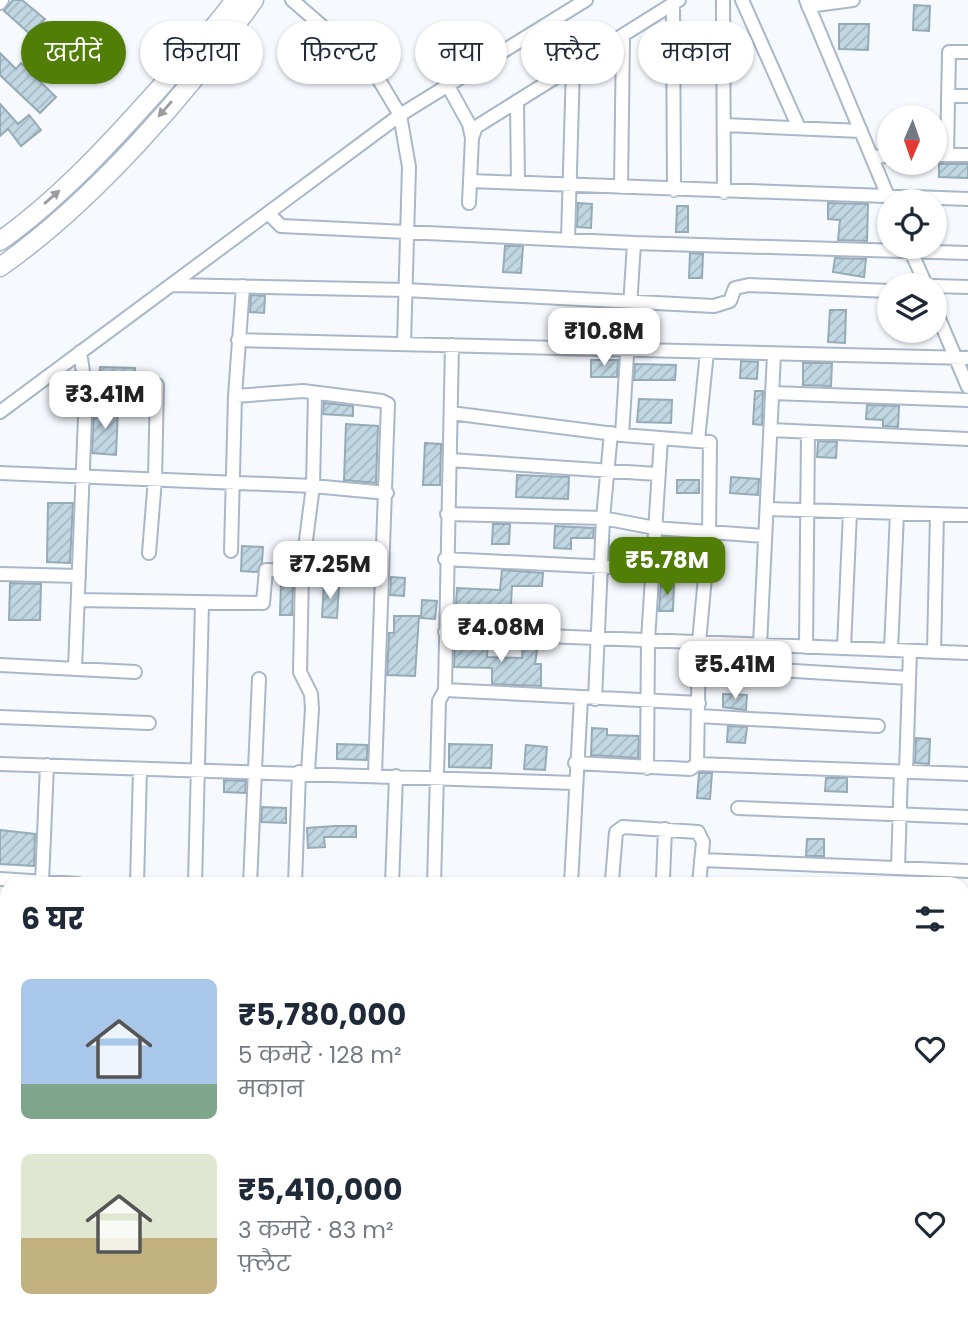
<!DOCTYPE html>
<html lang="hi">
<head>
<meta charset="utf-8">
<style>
	:root { --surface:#fff; --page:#f2f2f3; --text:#1f2937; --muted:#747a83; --accent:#517e07 }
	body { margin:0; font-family:Poppins,"Noto Sans Devanagari",sans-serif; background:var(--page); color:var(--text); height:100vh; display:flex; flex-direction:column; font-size:26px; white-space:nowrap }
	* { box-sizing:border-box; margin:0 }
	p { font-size:23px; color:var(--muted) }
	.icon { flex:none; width:38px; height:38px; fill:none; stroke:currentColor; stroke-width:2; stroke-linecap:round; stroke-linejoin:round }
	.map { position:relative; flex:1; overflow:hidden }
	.details { position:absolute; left:0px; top:877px; width:970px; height:450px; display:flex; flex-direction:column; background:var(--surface); border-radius:21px 21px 0 0; box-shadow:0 2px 5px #0004 }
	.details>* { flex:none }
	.hud { position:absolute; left:21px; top:21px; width:928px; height:63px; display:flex; gap:14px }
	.needle { width:46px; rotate:182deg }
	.buttons { position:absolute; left:877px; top:105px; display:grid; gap:14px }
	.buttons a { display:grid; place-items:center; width:70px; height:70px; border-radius:50%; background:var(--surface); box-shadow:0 2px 5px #0004; font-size:35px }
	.price { position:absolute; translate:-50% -60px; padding:0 16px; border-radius:14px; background:#fff; color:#222; font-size:23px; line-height:46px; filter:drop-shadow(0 2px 4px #0008) }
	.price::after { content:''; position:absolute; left:50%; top:42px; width:21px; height:16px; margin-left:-10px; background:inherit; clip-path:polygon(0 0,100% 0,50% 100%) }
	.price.on { background:var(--accent); color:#fff }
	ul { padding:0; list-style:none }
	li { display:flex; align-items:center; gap:21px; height:175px; padding:0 21px }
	li span { display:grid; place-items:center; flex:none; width:196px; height:140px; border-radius:10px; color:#555 }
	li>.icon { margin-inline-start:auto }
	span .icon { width:84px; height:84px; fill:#fffc; stroke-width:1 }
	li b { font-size:30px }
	h2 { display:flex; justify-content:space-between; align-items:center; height:84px; padding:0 21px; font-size:30px }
	.chip { padding:0 24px; border-radius:32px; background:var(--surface); box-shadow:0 2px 5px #0004; font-size:24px; line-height:63px }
	.chip.on { background:var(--accent); color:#fff }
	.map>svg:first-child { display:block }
	.building { fill:url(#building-hatch); stroke:#95abb6; stroke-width:2 }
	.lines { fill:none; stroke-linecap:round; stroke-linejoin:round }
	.street-casing { stroke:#aab7c9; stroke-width:16 }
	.secondary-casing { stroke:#aab7c9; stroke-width:21 }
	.street { stroke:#fff; stroke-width:12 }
	.secondary { stroke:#fff; stroke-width:18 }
	.oneway { fill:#9a9c9f }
</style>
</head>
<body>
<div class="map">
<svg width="968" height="1325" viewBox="0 0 968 1325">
	<defs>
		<pattern id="building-hatch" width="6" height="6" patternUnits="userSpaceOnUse" patternTransform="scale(1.75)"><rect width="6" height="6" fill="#c1d7e3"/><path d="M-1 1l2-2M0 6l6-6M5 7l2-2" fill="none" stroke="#a5b8c3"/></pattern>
	</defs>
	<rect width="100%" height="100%" fill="#f6f9fd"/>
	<path class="building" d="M13 0H22L45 19 31 35 4 11Z
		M914 5 930 6 929 31 913 30Z
		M839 24H869L868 50 839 49Z
		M0 53 16 69 21 63 56 97 40 113 0 75Z
		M0 104 18 124 29 115 41 130 21 146 8 129 0 136Z
		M939 164H968V178L939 177Z
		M578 203 592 204 591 228 577 227Z
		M828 203 868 204 867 241 838 240 840 220 828 219Z
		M677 206H688V232H676Z
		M505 246H523L521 273 503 272Z
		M690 253 703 254 702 278H689Z
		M835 258 866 259 864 277 833 272Z
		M251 295 265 296 264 313 250 312Z
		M830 310H846L845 343 828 342Z
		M591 360H618L617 377H591Z
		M741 361 758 362 757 379 740 378Z
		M803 363H832L831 386 803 385Z
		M635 364 676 365 675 380H634Z
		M100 367 135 368 134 386 99 384Z
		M755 391H763L762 425 753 424Z
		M639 399 672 400 671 423 637 422Z
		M324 403 353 406V416L323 414Z
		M867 405 899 406 898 427 883 426V420L866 419Z
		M94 407 118 409 116 455 92 453Z
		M346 424 378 426 376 483 344 480Z
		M818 441 837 442 836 458 817 457Z
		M425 443 441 444 440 485H423Z
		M517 475 569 477 568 499 516 497Z
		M731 477 759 479 758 495 730 493Z
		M677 480H699V493H677Z
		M48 503H73L70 563 47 562Z
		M493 524H510L509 544H492Z
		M555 526 594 528 593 538H571V549L554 548Z
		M242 546 263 547 262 562 257 572 241 571Z
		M502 570 543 573 542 586H512L510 622 455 619 457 588 500 590Z
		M391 577 405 578 404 596 390 595Z
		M661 582H674L673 611H659Z
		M10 583 41 584 40 620H9Z
		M281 583 293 584 292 615H280Z
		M324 584 339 585 337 618 322 617Z
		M422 600 437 601 435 619 421 618Z
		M394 616H419L415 676 387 675 389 633H394Z
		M455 641 488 642 487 657 522 658 523 644H538L535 664H541V686L492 684V668L454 667Z
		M723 694 747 695 746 710 723 707Z
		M728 726 747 727 745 743 727 742Z
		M592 728 607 729V735L639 736 638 758 591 755Z
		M916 738 930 739 929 764 915 763Z
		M337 744 367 745V760L337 759Z
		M449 744 492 745 491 768 449 767Z
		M526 745 547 747 545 770 524 769Z
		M699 773H712L710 799 697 798Z
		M826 778H847V792L825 791Z
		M224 780 246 781 245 793 224 792Z
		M262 807 286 808V823L261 822Z
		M335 826H356V837H324L325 847 308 848 307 828Z
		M0 830 35 834 34 866 0 864Z
		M807 839H824V856H806Z"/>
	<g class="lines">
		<defs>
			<path id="street" d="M292 0 373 70 400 115 409 167 404 344
				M723 0 724 192
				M742 0 799 128
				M806 0 890 201
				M0 3 2 0
				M673 4 674 190
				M808 6 853 0
				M448 86 469 124 472 138
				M948 96H968
				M517 101 518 183
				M724 125 861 131
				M947 154 949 52H968
				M934 155H968
				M872 157 889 156
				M470 181 968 199
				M621 187 623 36
				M469 203 472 138 476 127 679 0
				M268 213 281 226 634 243 968 253
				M568 239 573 67
				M909 247 926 285
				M171 285 405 290 714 306 730 301 735 288 749 285 889 291
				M243 286 235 396 303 391 382 401 388 404 375 774
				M934 286 968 287
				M934 307 968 387
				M238 340 968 358
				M772 393 968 400
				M0 412 400 115 586 0
				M451 413 622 435 710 442 709 534 699 642 697 764 690 769 575 763
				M770 430 968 439
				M622 435 634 243
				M698 440 707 352
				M450 460 657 474
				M0 473 313 486 387 493
				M767 509 968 515
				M447 514 603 518 655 528 764 536
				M231 551 235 396
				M149 553 155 479 157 385
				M445 559 651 569
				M0 574 79 576
				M78 600 263 603 266 570 302 571
				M445 632 968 653
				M760 645 774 354
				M806 647 808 432
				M844 648 850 512
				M891 650 897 513
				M934 652 937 514
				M0 665 135 672
				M699 665 909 678
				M75 668 86 392 80 352
				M445 690 699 703
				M595 699 603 518 611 433
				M698 716 878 726
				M0 717 149 723
				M0 764 575 783
				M697 764 968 774
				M647 768 648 640 661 439
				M308 772 312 709 311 694 300 672 302 571 313 486 315 393
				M906 772 910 651
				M738 808 968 817
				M701 860 968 871
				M898 868 901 771
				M0 879 78 884
				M663 879 665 829
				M612 880 616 832 623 827 698 832 703 842 699 884
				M42 882 47 765
				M137 884 140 769
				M195 884 202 603
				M250 884 259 679
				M295 884 299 772
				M392 884 396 776
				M434 884 439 701 445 690 452 345
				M571 884 581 698
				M962 921H968
				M0 932 7 933
				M0 976 7 977
				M962 988H968
				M0 1022H7
				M962 1066H968
				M0 1097H7
				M0 1174H7
				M0 1210 7 1211
				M0 1292 7 1293
				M157 1325V1320
				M356 1325V1320L557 1323V1320
				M736 1325V1320
				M829 1325V1320
				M891 1325V1320
				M943 1325V1320"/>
			<path id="secondary" d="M0 241C62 197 115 138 166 81 190 54 214 29 235 0
				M0 267C92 203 190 91 254 0"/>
		</defs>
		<use href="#street" class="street-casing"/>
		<use href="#secondary" class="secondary-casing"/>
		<use href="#street" class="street"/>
		<use href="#secondary" class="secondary"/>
	</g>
	<defs><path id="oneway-solid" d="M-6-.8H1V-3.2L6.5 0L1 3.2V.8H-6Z" transform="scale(1.75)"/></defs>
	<g class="oneway">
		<use href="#oneway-solid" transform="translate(165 109) rotate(131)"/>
		<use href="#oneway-solid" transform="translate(52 197) rotate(-41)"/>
	</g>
</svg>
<div class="buttons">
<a><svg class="needle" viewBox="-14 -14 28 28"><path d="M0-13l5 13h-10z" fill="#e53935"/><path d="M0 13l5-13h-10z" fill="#747a83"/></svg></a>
<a><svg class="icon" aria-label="locate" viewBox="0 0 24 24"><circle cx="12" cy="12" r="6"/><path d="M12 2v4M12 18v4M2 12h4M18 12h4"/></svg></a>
<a><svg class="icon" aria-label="layers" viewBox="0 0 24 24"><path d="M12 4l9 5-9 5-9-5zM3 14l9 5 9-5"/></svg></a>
</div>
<b class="price" style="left:604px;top:368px">₹10.8M</b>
<b class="price" style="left:105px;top:431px">₹3.41M</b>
<b class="price on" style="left:667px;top:597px">₹5.78M</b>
<b class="price" style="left:330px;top:601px">₹7.25M</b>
<b class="price" style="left:501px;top:664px">₹4.08M</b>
<b class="price" style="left:735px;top:701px">₹5.41M</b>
<div class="hud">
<a class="chip on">खरीदें</a>
<a class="chip">किराया</a>
<a class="chip">फ़िल्टर</a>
<a class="chip">नया</a>
<a class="chip">फ़्लैट</a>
<a class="chip">मकान</a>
</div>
<section class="details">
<h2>6 घर<svg class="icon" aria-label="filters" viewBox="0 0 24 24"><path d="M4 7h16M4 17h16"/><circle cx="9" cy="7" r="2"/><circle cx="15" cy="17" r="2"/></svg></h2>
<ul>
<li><span style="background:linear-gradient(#a9c7e8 75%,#7fa58c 0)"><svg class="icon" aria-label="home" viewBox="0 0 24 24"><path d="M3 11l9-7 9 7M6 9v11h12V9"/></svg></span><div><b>₹5,780,000</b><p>5 कमरे · 128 m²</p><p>मकान</p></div><svg class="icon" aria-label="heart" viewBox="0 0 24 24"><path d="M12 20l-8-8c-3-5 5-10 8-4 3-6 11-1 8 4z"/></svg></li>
<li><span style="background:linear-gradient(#dfe7d0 60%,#c2b280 0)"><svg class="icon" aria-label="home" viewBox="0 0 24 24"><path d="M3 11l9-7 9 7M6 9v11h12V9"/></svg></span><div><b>₹5,410,000</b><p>3 कमरे · 83 m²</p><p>फ़्लैट</p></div><svg class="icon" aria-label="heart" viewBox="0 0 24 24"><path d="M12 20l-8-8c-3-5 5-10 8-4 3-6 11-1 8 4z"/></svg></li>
</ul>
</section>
</div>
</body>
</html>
